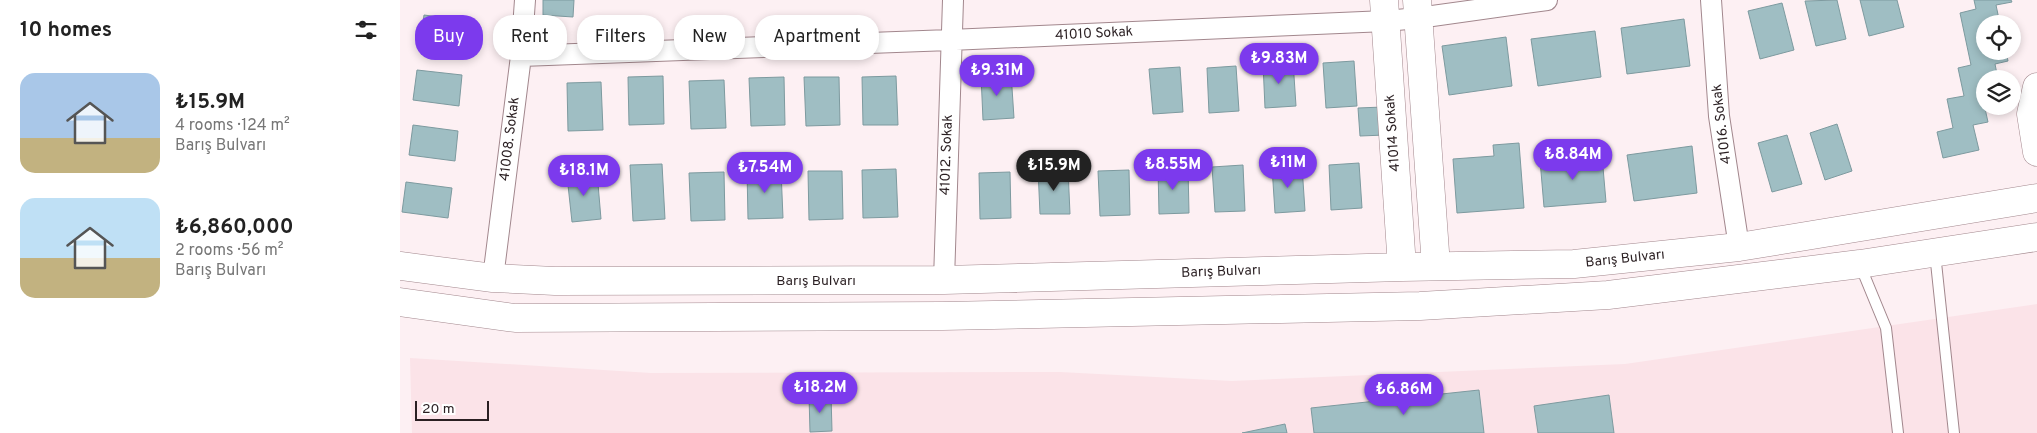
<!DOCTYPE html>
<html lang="en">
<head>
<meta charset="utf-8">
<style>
	:root { --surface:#fff; --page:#f6f6f6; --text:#222; --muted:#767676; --accent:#7c3aed }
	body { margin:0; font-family:Overpass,sans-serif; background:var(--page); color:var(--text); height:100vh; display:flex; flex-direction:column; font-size:19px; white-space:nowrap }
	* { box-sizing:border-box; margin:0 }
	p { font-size:16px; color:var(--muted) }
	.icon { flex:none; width:28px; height:28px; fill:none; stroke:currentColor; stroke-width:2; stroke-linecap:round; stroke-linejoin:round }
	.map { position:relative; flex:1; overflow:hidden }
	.side { display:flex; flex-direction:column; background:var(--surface); width:400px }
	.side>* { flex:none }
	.banner { position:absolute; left:15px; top:15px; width:475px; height:45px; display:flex; gap:10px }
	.buttons { position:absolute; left:1576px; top:15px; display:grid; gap:10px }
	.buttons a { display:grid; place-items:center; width:45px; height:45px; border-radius:50%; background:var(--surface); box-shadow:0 2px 8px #0003; font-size:25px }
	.scale { position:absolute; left:15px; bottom:12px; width:74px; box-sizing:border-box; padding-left:5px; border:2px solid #2a1f22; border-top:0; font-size:14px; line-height:18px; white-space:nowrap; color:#2a1f22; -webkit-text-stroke:4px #fff; paint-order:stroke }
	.price { position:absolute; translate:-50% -42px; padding:0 11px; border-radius:18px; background:var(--accent); color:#fff; font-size:16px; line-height:32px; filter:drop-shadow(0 1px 2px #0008) }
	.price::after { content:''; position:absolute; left:50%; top:30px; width:15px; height:11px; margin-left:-8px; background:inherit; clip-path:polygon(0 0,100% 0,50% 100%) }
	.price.selected { background:#222; color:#fff }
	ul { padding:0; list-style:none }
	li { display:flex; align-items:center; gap:15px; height:125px; padding:0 20px }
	li span { display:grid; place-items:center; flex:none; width:140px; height:100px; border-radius:15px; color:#555 }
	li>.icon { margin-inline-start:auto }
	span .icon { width:60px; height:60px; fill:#fffc; stroke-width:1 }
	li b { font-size:21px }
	h2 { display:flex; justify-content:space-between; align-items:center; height:60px; padding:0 20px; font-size:21px }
	.chip { padding:0 18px; border-radius:20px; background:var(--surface); box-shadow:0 2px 8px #0003; font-size:18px; line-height:45px }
	.chip.selected { background:var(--accent); color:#fff }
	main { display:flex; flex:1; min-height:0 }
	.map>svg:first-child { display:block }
	.built { fill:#fbe3e8 }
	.building { fill:#9fbec3; stroke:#7d9a9f }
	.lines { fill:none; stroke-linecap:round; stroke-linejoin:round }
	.lane-casing { stroke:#a2878d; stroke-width:12 }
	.street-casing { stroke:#a2878d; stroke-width:22 }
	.secondary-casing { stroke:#a2878d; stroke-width:29 }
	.lane { stroke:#fff; stroke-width:10 }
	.street { stroke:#fff; stroke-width:20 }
	.secondary { stroke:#fff; stroke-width:28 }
	.labels { text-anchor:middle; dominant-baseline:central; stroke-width:4; stroke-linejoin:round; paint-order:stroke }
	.street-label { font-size:14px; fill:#2a1f22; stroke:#fff }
</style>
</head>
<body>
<main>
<section class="side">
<h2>10 homes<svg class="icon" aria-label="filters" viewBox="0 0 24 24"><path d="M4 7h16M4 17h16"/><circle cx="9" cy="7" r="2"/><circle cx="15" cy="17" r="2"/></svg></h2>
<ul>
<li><span style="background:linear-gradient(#a9c7e8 65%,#c2b280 0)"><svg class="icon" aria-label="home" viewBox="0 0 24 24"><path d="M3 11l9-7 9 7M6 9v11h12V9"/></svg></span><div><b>₺15.9M</b><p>4 rooms · 124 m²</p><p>Barış Bulvarı</p></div></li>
<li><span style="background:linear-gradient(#bfe0f5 60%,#c2b280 0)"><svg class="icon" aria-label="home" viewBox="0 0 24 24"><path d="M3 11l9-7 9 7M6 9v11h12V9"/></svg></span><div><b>₺6,860,000</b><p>2 rooms · 56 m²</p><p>Barış Bulvarı</p></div></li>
</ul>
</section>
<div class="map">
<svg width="1637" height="433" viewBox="0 0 1637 433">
	<rect width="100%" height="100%" fill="#fdf0f3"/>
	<path class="built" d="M1637 304V433H12L10 358 251 373 660 372 832 381 1225 364Z"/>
	<path class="building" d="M143 0H174L173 17 143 15Z
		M1437 0 1446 39 1416 46 1405 1Z
		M1460 0H1497L1504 27 1469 36Z
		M1574 0H1611L1612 2 1596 5 1600 24H1585V51H1606L1608 61 1595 64 1598 79H1585V94L1582 95 1588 122 1573 125 1579 150 1543 158 1537 132 1553 128 1547 99 1564 96 1558 68 1571 65 1560 13 1576 9Z
		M1382 3 1394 50 1360 59 1348 11Z
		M24 15 70 21 66 51 20 45Z
		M1284 19 1290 66 1227 74 1221 28Z
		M1195 31 1201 77 1138 86 1131 39Z
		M1106 37 1112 86 1049 95 1042 46Z
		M893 61 896 106 865 108 863 63Z
		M954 61 957 106 926 108 923 63Z
		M836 66 839 111 809 113 807 68Z
		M780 67 783 112 753 114 749 69Z
		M17 70 62 75 59 106 13 100Z
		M611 73 614 118 583 120 581 75Z
		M263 76 264 124 229 125 228 77Z
		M496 76 498 125H463L462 77Z
		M384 77 385 125 351 126 349 78Z
		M404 77H439L440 125 406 126Z
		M324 80 326 128 291 129 289 81Z
		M201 82 203 130 168 131 167 83Z
		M983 107 985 135 960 136 958 108Z
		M1437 124 1452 171 1425 180 1410 133Z
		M13 125 58 131 55 161 9 155Z
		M1387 135 1402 184 1372 192 1358 143Z
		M1119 143 1124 208 1057 213 1053 159 1094 156 1093 145Z
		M1292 146 1297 193 1234 201 1227 155Z
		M1202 156 1206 202 1144 207 1140 160Z
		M959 163 962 208 931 210 929 165Z
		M262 164 265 219 233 221 230 165Z
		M843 165 845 211 815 212 812 167Z
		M902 166 905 211 875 213 872 167Z
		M758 168H788L789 213 759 214Z
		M496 169 498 217 463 218 462 170Z
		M638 169H668L670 214H640Z
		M347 170H381L383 218 348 219Z
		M729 170 730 215 700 216 698 171Z
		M408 171H442L443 219 409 220Z
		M197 172 201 219 172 222 167 176Z
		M324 172 325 220 291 221 289 173Z
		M610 172 611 218 580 219 579 173Z
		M6 182 52 188 48 218 2 212Z
		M1079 390 1084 433H914L911 408Z
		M431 395 432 431 410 432 409 396Z
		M1209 395 1214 433H1138L1134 406Z
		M885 424 887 433H842Z"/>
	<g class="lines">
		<defs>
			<path id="lane" d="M1535 253 1554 433
				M1460 265 1486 328 1498 433"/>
			<path id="street" d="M1311 0 1319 116 1339 247
				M121 56 550 40 986 21 1018 18 1147 0
				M93 278 121 56 125 0
				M544 280 553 0"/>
			<path id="secondary" d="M984 0 1002 267
				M1017 0 1036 266
				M1637 87 1631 114 1637 152
				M0 266 93 278 155 281 544 280 1002 267 1174 264 1339 247 1637 198
				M0 302 115 318 543 316 1020 306 1208 295 1460 264 1637 237"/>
		</defs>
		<use href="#lane" class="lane-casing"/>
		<use href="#street" class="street-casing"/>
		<use href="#secondary" class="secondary-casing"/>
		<use href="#lane" class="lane"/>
		<use href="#street" class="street"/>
		<use href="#secondary" class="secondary"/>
	</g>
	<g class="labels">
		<g class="street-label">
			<text transform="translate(694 34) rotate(-3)">41010 Sokak</text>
			<text transform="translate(1322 124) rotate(-97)">41016. Sokak</text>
			<text transform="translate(993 133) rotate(-94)">41014 Sokak</text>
			<text transform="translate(110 139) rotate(-83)">41008. Sokak</text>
			<text transform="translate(547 155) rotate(-88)">41012. Sokak</text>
			<text transform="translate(1225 259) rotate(-6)">Barış Bulvarı</text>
			<text transform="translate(821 272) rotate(-2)">Barış Bulvarı</text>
			<text x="416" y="281">Barış Bulvarı</text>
		</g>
	</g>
</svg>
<div class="buttons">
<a><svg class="icon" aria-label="locate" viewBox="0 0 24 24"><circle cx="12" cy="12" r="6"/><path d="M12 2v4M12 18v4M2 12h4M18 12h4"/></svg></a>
<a><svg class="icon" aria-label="layers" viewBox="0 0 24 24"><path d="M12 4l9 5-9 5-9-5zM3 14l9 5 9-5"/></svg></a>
</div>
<div class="scale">20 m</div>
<b class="price" style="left:879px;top:85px">₺9.83M</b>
<b class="price" style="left:597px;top:97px">₺9.31M</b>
<b class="price" style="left:1173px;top:181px">₺8.84M</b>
<b class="price" style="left:888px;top:189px">₺11M</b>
<b class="price" style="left:773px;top:191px">₺8.55M</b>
<b class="price selected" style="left:654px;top:192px">₺15.9M</b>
<b class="price" style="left:365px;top:194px">₺7.54M</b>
<b class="price" style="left:184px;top:197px">₺18.1M</b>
<b class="price" style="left:420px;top:414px">₺18.2M</b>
<b class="price" style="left:1004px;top:416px">₺6.86M</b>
<div class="banner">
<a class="chip selected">Buy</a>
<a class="chip">Rent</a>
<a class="chip">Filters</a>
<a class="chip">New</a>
<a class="chip">Apartment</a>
</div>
</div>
</main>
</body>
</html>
